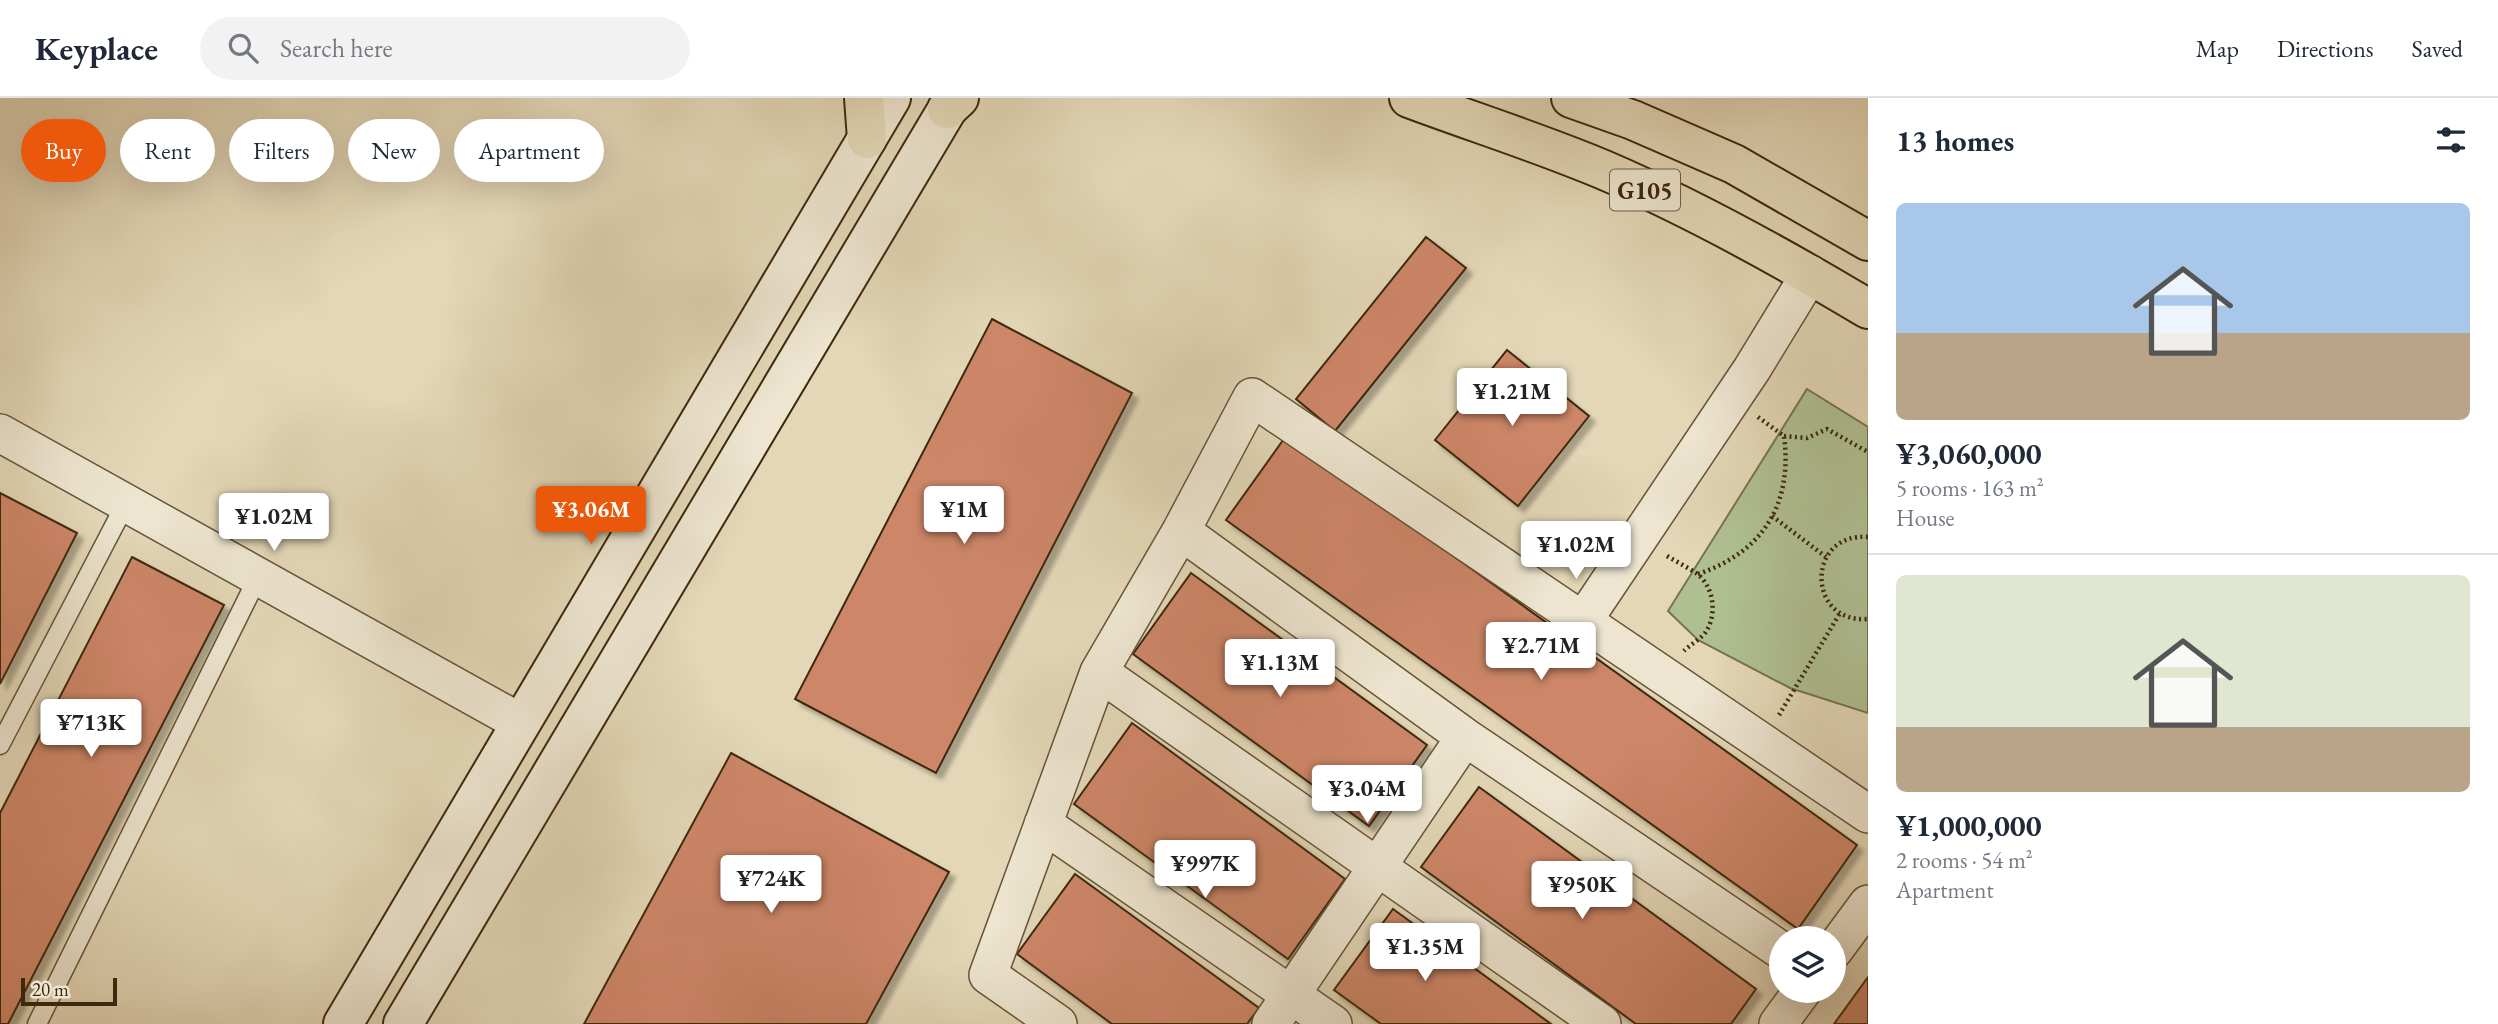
<!DOCTYPE html>
<html lang="en">
<head>
<meta charset="utf-8">
<style>
	:root { --surface:#fff; --page:#f2f2f3; --text:#1f2937; --muted:#747a83; --line:#e0e1e3; --accent:#ea580c }
	body { margin:0; font-family:"EB Garamond",serif; background:var(--page); color:var(--text); height:100vh; display:flex; flex-direction:column; font-size:26px; white-space:nowrap }
	* { box-sizing:border-box; margin:0 }
	p { font-size:23px; color:var(--muted) }
	.icon { flex:none; width:38px; height:38px; fill:none; stroke:currentColor; stroke-width:2; stroke-linecap:round; stroke-linejoin:round }
	.map { position:relative; flex:1; overflow:hidden }
	.sheet { display:flex; flex-direction:column; background:var(--surface); width:630px }
	.sheet>* { flex:none }
	.hud { position:absolute; left:21px; top:21px; width:665px; height:63px; display:flex; gap:14px }
	.buttons { position:absolute; left:1769px; top:828px; display:grid; gap:14px }
	.buttons a { display:grid; place-items:center; width:77px; height:77px; border-radius:50%; background:var(--surface); box-shadow:0 7px 28px #0002; font-size:35px }
	.scale { position:absolute; left:21px; bottom:18px; width:96px; box-sizing:border-box; padding-left:7px; border:4px solid #3d290d; border-top:0; font-size:19px; line-height:24px; white-space:nowrap; color:#3d290d; -webkit-text-stroke:5px #ede5d0; paint-order:stroke }
	.price { position:absolute; translate:-50% -60px; padding:0 16px; border-radius:7px; background:#fff; color:#222; font-size:23px; line-height:46px; filter:drop-shadow(0 2px 4px #0008) }
	.price::after { content:''; position:absolute; left:50%; top:42px; width:21px; height:16px; margin-left:-10px; background:inherit; clip-path:polygon(0 0,100% 0,50% 100%) }
	.price.on { background:var(--accent); color:#fff }
	ul { padding:0; list-style:none }
	li { display:grid; align-content:center; gap:14px; height:371px; padding:0 28px }
	li+li { border-top:2px solid var(--line) }
	li span { display:grid; place-items:center; height:217px; border-radius:10px; color:#555 }
	li>.icon { margin-inline-start:auto }
	span .icon { width:126px; height:126px; fill:#fffc; stroke-width:1 }
	li b { font-size:30px }
	h2 { display:flex; justify-content:space-between; align-items:center; height:84px; padding:0 28px; font-size:30px }
	.tag { padding:0 24px; border-radius:32px; background:var(--surface); box-shadow:0 7px 28px #0002; font-size:24px; line-height:63px }
	.tag.on { background:var(--accent); color:#fff }
	header { display:flex; align-items:center; gap:42px; box-sizing:border-box; height:98px; padding:0 35px; background:var(--surface); border-bottom:2px solid var(--line) }
	header strong { font-size:33px }
	nav { display:flex; gap:38px; margin-inline-start:auto; font-size:24px }
	.search { width:490px; height:63px; background:var(--page); display:flex; align-items:center; gap:18px; box-sizing:border-box; padding:0 24px; border-radius:38px; color:var(--muted); font-size:26px }
	main { display:flex; flex:1; min-height:0 }
	.map>svg:first-child { display:block }
	.green { fill:#afbf92; stroke:#767450; stroke-width:2 }
	.building { fill:#cd8667; stroke:#3d290d; stroke-width:2; filter:url(#shadow) }
	.lines { fill:none; stroke-linecap:round; stroke-linejoin:round }
	.lane-casing { stroke:#665438; stroke-width:21 }
	.street-casing { stroke:#665438; stroke-width:40 }
	.secondary-casing { stroke:#3d290d; stroke-width:42 }
	.highway-casing { stroke:#3d290d; stroke-width:42 }
	.path { stroke:#3d290d; stroke-width:4.5; stroke-dasharray:2 3.5; stroke-linecap:butt }
	.lane { stroke:#ede5d0; stroke-width:18 }
	.street { stroke:#ede5d0; stroke-width:37 }
	.secondary { stroke:#ede5d0; stroke-width:38 }
	.highway { stroke:#e3d7b7; stroke-width:38 }
	.labels { text-anchor:middle; dominant-baseline:central; stroke-width:5; stroke-linejoin:round; paint-order:stroke }
	.shield { fill:#ede5d0; stroke:#726148; stroke-width:2 }
	.shield-label { font-size:24px; font-weight:bold; fill:#3d290d }
</style>
</head>
<body>
<header>
<strong>Keyplace</strong>
<div class="search"><svg class="icon" aria-label="search" viewBox="0 0 24 24"><circle cx="10" cy="10" r="6"/><path d="M15 15l6 6"/></svg>Search here</div>
<nav><a>Map</a><a>Directions</a><a>Saved</a></nav>
</header>
<main>
<div class="map">
<svg width="1868" height="926" viewBox="0 0 1868 926">
	<defs>
		<filter id="shadow"><feDropShadow dx="6" dy="6" stdDeviation="2" flood-color="#0004"/></filter>
	</defs>
	<rect width="100%" height="100%" fill="#e3d7b7"/>
	<filter id="stains"><feTurbulence type="fractalNoise" baseFrequency=".00286" numOctaves="4"/><feColorMatrix values="0 0 0 0 .2 0 0 0 0 .09 0 0 0 0 .02 0 0 0 .5 -.17"/></filter>
	<radialGradient id="worn" r=".72"><stop offset=".6" stop-color="#630" stop-opacity="0"/><stop offset="1" stop-color="#630" stop-opacity=".3"/></radialGradient>
	<path class="green" d="M1807 291 1868 329V615L1790 590 1698 542 1668 513Z"/>
	<path class="building" d="M1426 139 1466 170 1335 333 1296 301Z
		M992 221 1132 295 936 675 795 601Z
		M1507 252 1589 318 1518 408 1435 342Z
		M1286 338 1857 747 1798 831 1226 422Z
		M0 395 77 435 0 586Z
		M132 459 224 507 8 926H0V715Z
		M1191 475 1427 647 1369 728 1133 556Z
		M1132 625 1345 781 1288 861 1074 706Z
		M731 655 949 774 866 926H584Z
		M1479 689 1756 891 1731 926H1636L1421 769Z
		M1075 776 1259 910 1247 926H1112L1017 856Z
		M1393 811 1551 926H1381L1334 892Z
		M1868 879V926H1834Z"/>
	<g class="lines">
		<defs>
			<path id="lane" d="M0 647 126 405
				M37 926 258 479"/>
			<path id="street" d="M0 335 521 625
				M1181 433 1465 639 1782 853
				M1583 523 1752 271 1810 176
				M1099 574 1602 926
				M1043 726 1333 926
				M1834 852 1868 806
				M1058 926 988 877 1099 574 1181 433 1252 299 1868 716
				M1271 926 1465 639
				M1778 926 1803 892"/>
			<path id="secondary" d="M343 926 891 0
				M403 926 954 0"/>
			<path id="highway" d="M864 0 867 41
				M1409 0C1473 24 1540 45 1604 72 1695 111 1783 160 1868 211
				M1571 0 1633 22 1734 66 1868 143
				M947 11 959 0"/>
		</defs>
		<use href="#lane" class="lane-casing"/>
		<use href="#street" class="street-casing"/>
		<use href="#secondary" class="secondary-casing"/>
		<use href="#highway" class="highway-casing"/>
		<path class="path" d="M1784 338 1807 340 1827 331 1868 354
			M1772 418 1826 459
			M1868 439C1806 434 1806 526 1868 521
			M1667 458C1677 464 1687 469 1696 475 1714 488 1718 517 1705 535 1699 542 1691 546 1684 553
			M1698 476C1763 454 1793 406 1784 338L1758 319
			M1779 617 1840 515"/>
		<use href="#lane" class="lane"/>
		<use href="#street" class="street"/>
		<use href="#secondary" class="secondary"/>
		<use href="#highway" class="highway"/>
	</g>
	<g class="labels">
		<rect class="shield" x="1610" y="71.5" width="70" height="41" rx="5"/>
		<g class="shield-label">
			<text x="1645" y="92">G105</text>
		</g>
	</g>
	<rect width="100%" height="100%" filter="url(#stains)"/>
	<rect width="100%" height="100%" fill="url(#worn)"/>
</svg>
<div class="buttons">
<a><svg class="icon" aria-label="layers" viewBox="0 0 24 24"><path d="M12 4l9 5-9 5-9-5zM3 14l9 5 9-5"/></svg></a>
</div>
<div class="scale">20 m</div>
<b class="price" style="left:1512px;top:330px">¥1.21M</b>
<b class="price on" style="left:591px;top:448px">¥3.06M</b>
<b class="price" style="left:964px;top:448px">¥1M</b>
<b class="price" style="left:274px;top:455px">¥1.02M</b>
<b class="price" style="left:1576px;top:483px">¥1.02M</b>
<b class="price" style="left:1541px;top:584px">¥2.71M</b>
<b class="price" style="left:1280px;top:601px">¥1.13M</b>
<b class="price" style="left:91px;top:661px">¥713K</b>
<b class="price" style="left:1367px;top:727px">¥3.04M</b>
<b class="price" style="left:1205px;top:802px">¥997K</b>
<b class="price" style="left:771px;top:817px">¥724K</b>
<b class="price" style="left:1582px;top:823px">¥950K</b>
<b class="price" style="left:1425px;top:885px">¥1.35M</b>
<div class="hud">
<a class="tag on">Buy</a>
<a class="tag">Rent</a>
<a class="tag">Filters</a>
<a class="tag">New</a>
<a class="tag">Apartment</a>
</div>
</div>
<section class="sheet">
<h2>13 homes<svg class="icon" aria-label="filters" viewBox="0 0 24 24"><path d="M4 7h16M4 17h16"/><circle cx="9" cy="7" r="2"/><circle cx="15" cy="17" r="2"/></svg></h2>
<ul>
<li><span style="background:linear-gradient(#a9c7e8 60%,#b9a48a 0)"><svg class="icon" aria-label="home" viewBox="0 0 24 24"><path d="M3 11l9-7 9 7M6 9v11h12V9"/></svg></span><div><b>¥3,060,000</b><p>5 rooms · 163 m²</p><p>House</p></div></li>
<li><span style="background:linear-gradient(#dfe7d0 70%,#b9a48a 0)"><svg class="icon" aria-label="home" viewBox="0 0 24 24"><path d="M3 11l9-7 9 7M6 9v11h12V9"/></svg></span><div><b>¥1,000,000</b><p>2 rooms · 54 m²</p><p>Apartment</p></div></li>
</ul>
</section>
</main>
</body>
</html>
